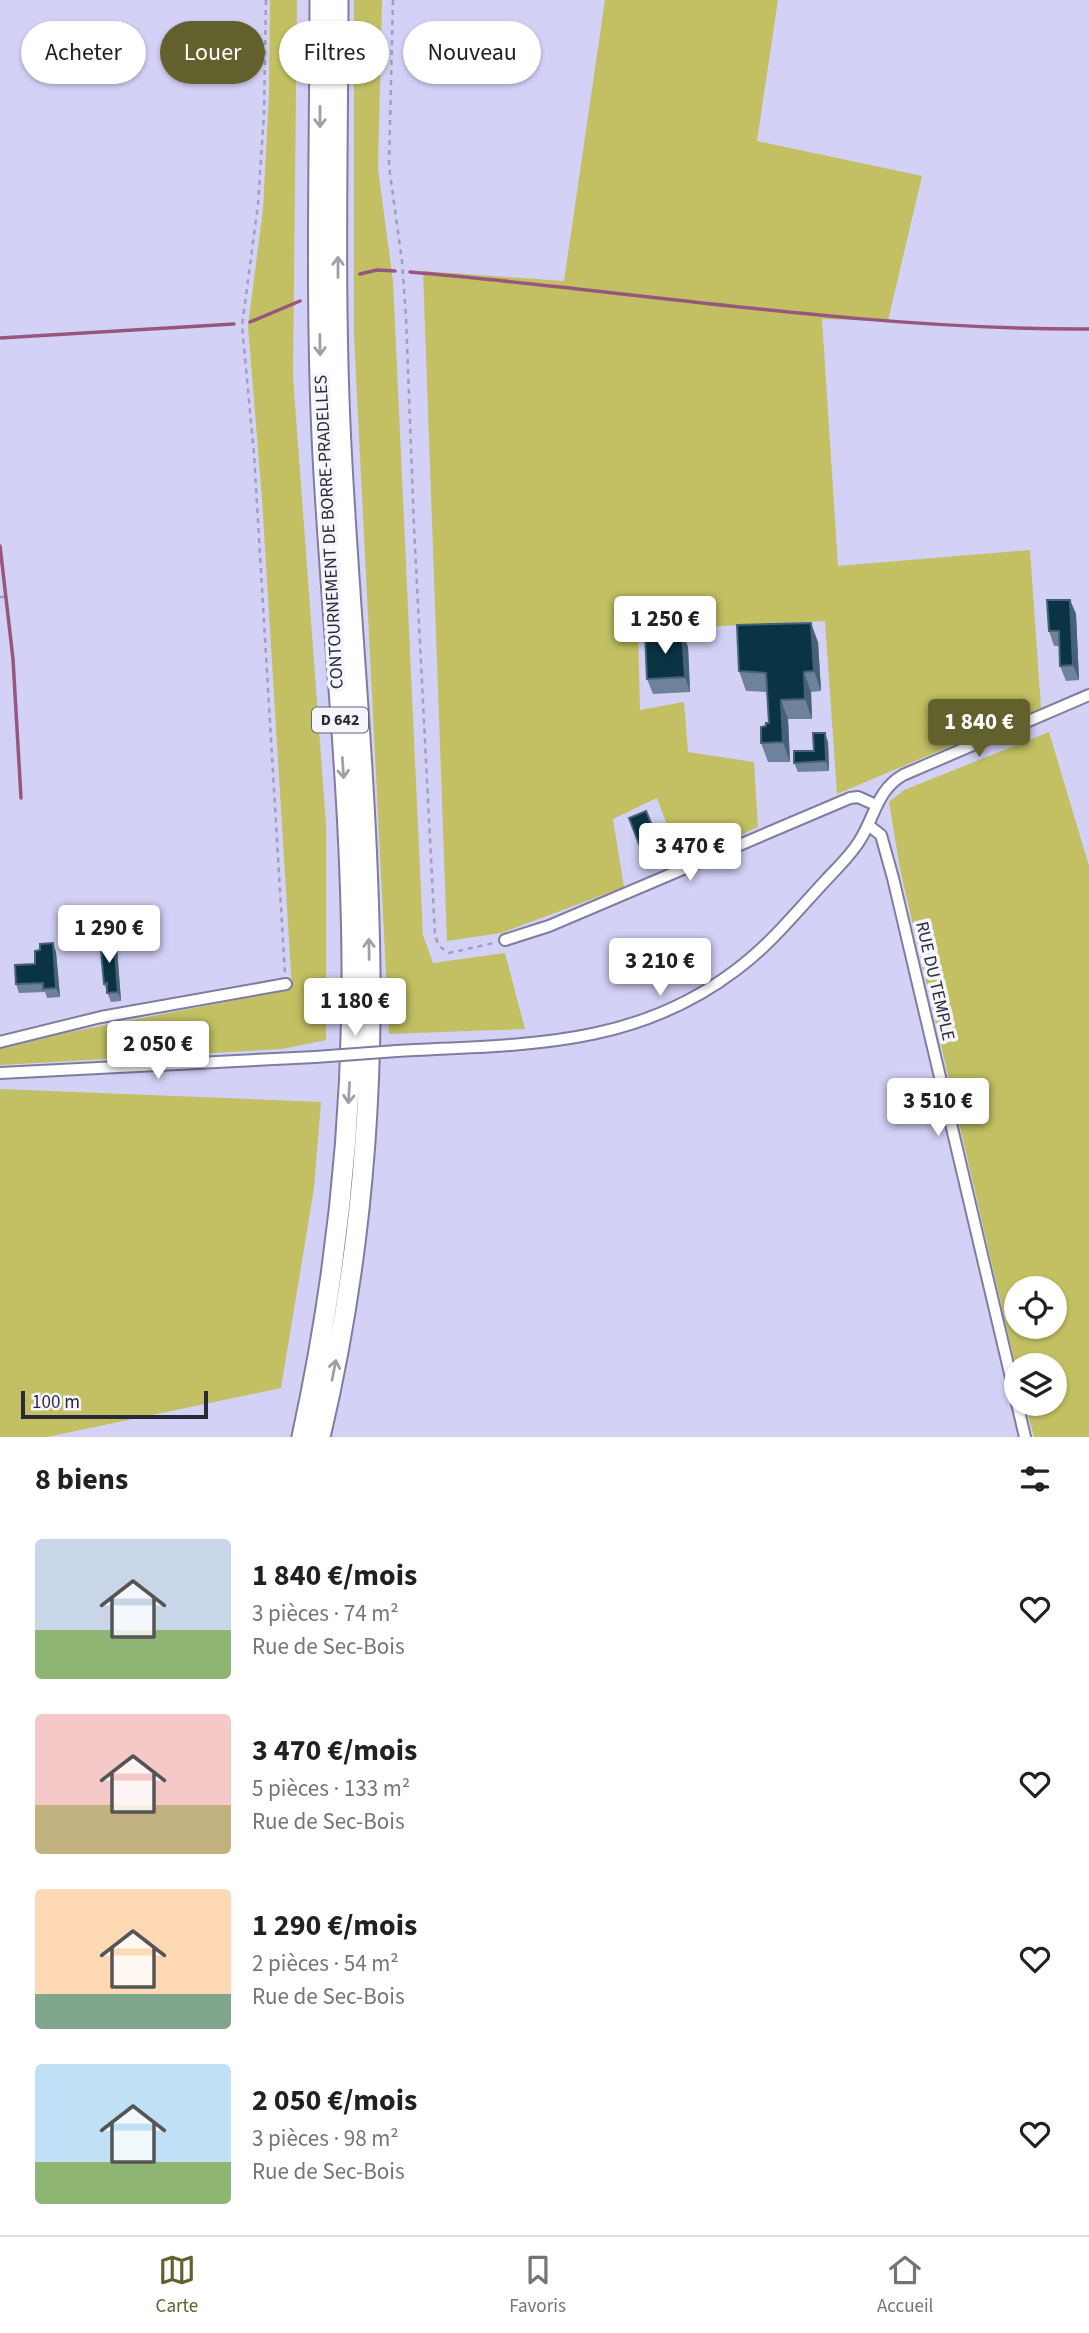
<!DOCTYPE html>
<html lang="fr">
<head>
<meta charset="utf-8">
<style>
	:root { --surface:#fff; --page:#f2f2f2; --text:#202124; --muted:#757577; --line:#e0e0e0; --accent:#62612e }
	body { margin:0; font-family:"Source Sans 3",sans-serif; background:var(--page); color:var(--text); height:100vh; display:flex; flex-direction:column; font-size:26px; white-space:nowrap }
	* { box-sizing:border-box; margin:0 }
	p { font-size:23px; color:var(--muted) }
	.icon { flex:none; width:38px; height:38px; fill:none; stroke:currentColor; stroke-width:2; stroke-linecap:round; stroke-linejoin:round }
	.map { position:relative; height:1437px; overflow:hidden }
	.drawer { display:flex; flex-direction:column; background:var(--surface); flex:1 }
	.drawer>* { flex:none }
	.banner { position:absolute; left:21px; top:21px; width:700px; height:63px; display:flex; gap:14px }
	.fabs { position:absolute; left:1004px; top:1276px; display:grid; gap:14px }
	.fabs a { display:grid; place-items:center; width:63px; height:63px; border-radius:50%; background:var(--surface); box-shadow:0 2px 5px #0004; font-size:35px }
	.scale { position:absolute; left:21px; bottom:18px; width:187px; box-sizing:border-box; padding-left:7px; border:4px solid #2a2937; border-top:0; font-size:19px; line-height:24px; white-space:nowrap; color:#2a2937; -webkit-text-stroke:5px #f5f5fd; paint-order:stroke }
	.price { position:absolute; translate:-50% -60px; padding:0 16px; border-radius:7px; background:#fff; color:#222; font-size:23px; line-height:46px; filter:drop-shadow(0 2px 4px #0008) }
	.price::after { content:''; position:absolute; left:50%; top:42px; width:21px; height:16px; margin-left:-10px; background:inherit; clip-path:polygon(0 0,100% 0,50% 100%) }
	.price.active { background:var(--accent); color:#fff }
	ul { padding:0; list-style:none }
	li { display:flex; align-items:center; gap:21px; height:175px; padding:0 35px }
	li span { display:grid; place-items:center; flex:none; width:196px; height:140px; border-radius:7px; color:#555 }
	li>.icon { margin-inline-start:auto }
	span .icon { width:84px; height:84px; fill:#fffc; stroke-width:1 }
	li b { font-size:30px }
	h2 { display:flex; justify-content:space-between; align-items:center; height:84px; padding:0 35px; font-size:30px }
	.pill { padding:0 24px; border-radius:32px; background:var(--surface); box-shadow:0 2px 5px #0004; font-size:24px; line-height:63px }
	.pill.active { background:var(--accent); color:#fff }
	.menu { display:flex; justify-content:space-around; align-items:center; height:98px; border-top:2px solid var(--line); background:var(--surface); font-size:19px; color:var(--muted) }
	.menu a { display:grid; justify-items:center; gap:4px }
	.menu .active { color:var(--accent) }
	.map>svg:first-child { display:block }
	.green { fill:#c2c062; fill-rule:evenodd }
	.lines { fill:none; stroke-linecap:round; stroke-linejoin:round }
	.stream { stroke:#98567e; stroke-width:3.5 }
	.street-casing { stroke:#7f7d9f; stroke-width:14 }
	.highway-casing { stroke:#7f7d9f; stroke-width:23 }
	.path { stroke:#a09fbd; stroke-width:2.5; stroke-dasharray:5 5; stroke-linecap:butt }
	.street { stroke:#fff; stroke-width:10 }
	.highway { stroke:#fff; stroke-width:19 }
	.street-bridge-casing { stroke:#7f7d9f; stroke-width:14; stroke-linecap:butt }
	.street-bridge { stroke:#fff; stroke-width:10 }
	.wall { fill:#6e829c }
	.shaded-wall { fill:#466279 }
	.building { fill:#0a3343; stroke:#466279; stroke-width:2 }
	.oneway { stroke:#9f9fa5 }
	.labels { text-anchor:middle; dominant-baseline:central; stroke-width:7; stroke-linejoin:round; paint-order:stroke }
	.shield { fill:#f5f5fd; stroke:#676672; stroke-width:2 }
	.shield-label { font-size:16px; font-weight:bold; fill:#2a2937 }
	.street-label { font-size:18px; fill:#2a2937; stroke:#f5f5fd }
</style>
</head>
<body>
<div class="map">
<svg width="1089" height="1437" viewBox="0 0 1089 1437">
	<rect width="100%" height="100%" fill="#d3d1f6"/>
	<path class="green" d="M270 0H297L293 376 326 825V1040L282 1049 0 1065V1049L65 1033 292 989 262 499 248 326 263 209 269 95Z
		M354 0H382L378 169 393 281 423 935 433 963 505 953 525 1029 389 1034 354 336Z
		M605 0H778L757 141 922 176 888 321 822 319 838 566 1030 550 1041 708 837 794 825 621 638 630 640 710 684 702 688 752 754 762 758 827 681 862 657 798 613 819 624 887 501 933 447 941 423 271 564 281Z
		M1049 732 1089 866V1437H1034L1025 1404H1055V1365H1017V1372L900 869 889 802 904 790ZM1017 1288H1055V1326H1017Z
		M0 1089 321 1102 314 1188 281 1388 47 1437H0Z"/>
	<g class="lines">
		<path class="stream" d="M410 272C636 291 862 330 1089 329
			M360 274 377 270 395 271
			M250 322 300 301
			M0 338 234 324
			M0 546 13 659 21 798"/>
		<defs>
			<path id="street" d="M868 825 881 835 893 878 1025 1437
				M505 940 549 926 850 798 858 797 876 805
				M0 1042 101 1017 286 984
				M397 1051C521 1044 632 1049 736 970 770 945 797 911 826 880 838 867 851 855 860 840 875 816 877 790 903 775L1089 695
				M0 1073 315 1057"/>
			<path id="highway" d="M302 1437C336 1281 353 1122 352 963 351 794 332 625 323 456 315 305 320 152 320 0
				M320 1437C356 1285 372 1126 370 970 368 801 351 632 342 464 333 309 338 154 338 0"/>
		</defs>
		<use href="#street" class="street-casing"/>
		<use href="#highway" class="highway-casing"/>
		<path class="path" d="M266 0 264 114 258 204 242 326 254 454 285 974
			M393 0 389 166 402 261 406 317 414 527 435 936 439 946 449 953 494 943
			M0 597H4"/>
		<use href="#street" class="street"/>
		<use href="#highway" class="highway"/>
		<defs>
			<path id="street-bridge" d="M315 1057 397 1051"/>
		</defs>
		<use href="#street-bridge" class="street-bridge-casing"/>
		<use href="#street-bridge" class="street-bridge"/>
	</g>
	<path class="wall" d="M1070 600 1076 614 1079 680 1066 681 1060 666V646H1054L1049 631Z
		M682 632 688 647 690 692 653 694 647 679Z
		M818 642 821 691 811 692 812 719H788L790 762H768L761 743 766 726 769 723 767 692 746 691 739 671Z
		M828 742 829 771 798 772 794 763Z
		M629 818 654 830 658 840 654 842 656 848 642 854Z
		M114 939 117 948 121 1001 111 1002 104 984Z
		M56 952 60 997 47 998 45 992 19 993 16 984 35 964Z"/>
	<path class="shaded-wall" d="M1070 600 1076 614 1079 680 1073 665Z
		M811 623 818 642 821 691 814 671Z
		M682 632 688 647 690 692 685 677Z
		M804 672 811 692 812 719 805 699Z
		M781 700 788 719 790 762 783 742Z
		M825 733 828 742 829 771 826 761Z
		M114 939 117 948 121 1001 118 992Z
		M53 943 56 952 60 997 56 988Z"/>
	<path class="building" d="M1047 600H1070L1073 665 1060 666 1059 631H1049Z
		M811 623 814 671 804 672 805 699 781 700 783 742 761 743V727L766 726V723H769L766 673 739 671 737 625Z
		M682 632 685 677 647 679 645 634Z
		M813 733H825L826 761 794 763V751H814Z
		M646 811 654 830 650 832 653 838 639 844 629 818Z
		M114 939 118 992 107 993V983L104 984 100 940Z
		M53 943 56 988 43 989V983L16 984 15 965 35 964V951L40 950V944Z"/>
	<defs><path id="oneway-shaft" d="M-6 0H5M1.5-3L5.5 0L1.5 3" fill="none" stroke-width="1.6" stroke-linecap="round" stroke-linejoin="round" transform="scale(1.75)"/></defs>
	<g class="oneway">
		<use href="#oneway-shaft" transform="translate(320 117) rotate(90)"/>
		<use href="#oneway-shaft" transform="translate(338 267) rotate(-90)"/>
		<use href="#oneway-shaft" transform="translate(320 345) rotate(89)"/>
		<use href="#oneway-shaft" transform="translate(343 768) rotate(86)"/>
		<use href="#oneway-shaft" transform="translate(369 949) rotate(-91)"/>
		<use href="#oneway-shaft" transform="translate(349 1093) rotate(93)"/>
		<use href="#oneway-shaft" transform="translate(334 1370) rotate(-79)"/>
	</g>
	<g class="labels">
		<rect class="shield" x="312" y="707.5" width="56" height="25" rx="5"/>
		<g class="shield-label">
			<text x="340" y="720">D 642</text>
		</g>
		<g class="street-label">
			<text transform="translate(329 532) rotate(-93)">CONTOURNEMENT DE BORRE-PRADELLES</text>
			<text transform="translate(935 981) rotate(77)">RUE DU TEMPLE</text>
		</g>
	</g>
</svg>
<div class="fabs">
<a><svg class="icon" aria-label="locate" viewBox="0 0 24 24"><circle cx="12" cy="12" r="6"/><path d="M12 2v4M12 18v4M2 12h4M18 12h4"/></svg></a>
<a><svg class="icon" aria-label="layers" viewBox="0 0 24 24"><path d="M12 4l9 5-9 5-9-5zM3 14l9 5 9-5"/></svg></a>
</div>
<div class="scale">100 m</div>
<b class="price" style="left:665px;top:656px">1 250 €</b>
<b class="price active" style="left:979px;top:759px">1 840 €</b>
<b class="price" style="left:690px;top:883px">3 470 €</b>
<b class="price" style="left:109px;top:965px">1 290 €</b>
<b class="price" style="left:660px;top:998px">3 210 €</b>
<b class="price" style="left:355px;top:1038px">1 180 €</b>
<b class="price" style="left:158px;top:1081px">2 050 €</b>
<b class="price" style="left:938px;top:1138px">3 510 €</b>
<div class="banner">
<a class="pill">Acheter</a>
<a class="pill active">Louer</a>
<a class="pill">Filtres</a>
<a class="pill">Nouveau</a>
</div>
</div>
<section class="drawer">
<h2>8 biens<svg class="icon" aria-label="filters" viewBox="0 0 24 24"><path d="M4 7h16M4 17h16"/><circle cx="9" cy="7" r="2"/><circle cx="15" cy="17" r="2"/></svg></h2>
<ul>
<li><span style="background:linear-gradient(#c9d6e8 65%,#8fb573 0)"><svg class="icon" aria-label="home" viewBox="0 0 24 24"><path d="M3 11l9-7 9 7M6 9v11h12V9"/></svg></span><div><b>1 840 €/mois</b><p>3 pièces · 74 m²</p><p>Rue de Sec-Bois</p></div><svg class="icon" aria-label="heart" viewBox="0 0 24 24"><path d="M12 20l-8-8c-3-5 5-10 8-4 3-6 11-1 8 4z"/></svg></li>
<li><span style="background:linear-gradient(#f6c9c9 65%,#c2b280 0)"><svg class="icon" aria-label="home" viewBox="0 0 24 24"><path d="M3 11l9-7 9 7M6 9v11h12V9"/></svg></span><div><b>3 470 €/mois</b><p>5 pièces · 133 m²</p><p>Rue de Sec-Bois</p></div><svg class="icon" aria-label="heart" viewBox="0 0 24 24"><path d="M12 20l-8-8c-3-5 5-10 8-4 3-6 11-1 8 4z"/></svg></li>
<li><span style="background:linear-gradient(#ffd9b3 75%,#7fa58c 0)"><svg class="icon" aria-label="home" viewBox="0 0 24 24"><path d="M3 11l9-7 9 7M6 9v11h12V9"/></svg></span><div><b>1 290 €/mois</b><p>2 pièces · 54 m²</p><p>Rue de Sec-Bois</p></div><svg class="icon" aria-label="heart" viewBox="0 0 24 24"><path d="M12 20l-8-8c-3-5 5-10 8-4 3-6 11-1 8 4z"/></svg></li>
<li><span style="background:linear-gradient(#bfe0f5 70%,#8fb573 0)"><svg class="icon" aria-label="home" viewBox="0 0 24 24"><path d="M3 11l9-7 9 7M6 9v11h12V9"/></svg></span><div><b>2 050 €/mois</b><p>3 pièces · 98 m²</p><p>Rue de Sec-Bois</p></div><svg class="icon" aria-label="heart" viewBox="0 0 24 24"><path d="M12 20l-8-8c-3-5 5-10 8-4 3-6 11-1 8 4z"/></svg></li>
</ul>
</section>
<nav class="menu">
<a class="active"><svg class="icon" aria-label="map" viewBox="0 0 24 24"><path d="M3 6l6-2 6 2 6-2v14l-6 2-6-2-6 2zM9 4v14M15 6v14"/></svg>Carte</a>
<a><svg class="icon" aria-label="saved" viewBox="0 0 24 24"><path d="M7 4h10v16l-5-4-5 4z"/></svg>Favoris</a>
<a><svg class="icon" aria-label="home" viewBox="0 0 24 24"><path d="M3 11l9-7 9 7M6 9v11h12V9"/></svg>Accueil</a>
</nav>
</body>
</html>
